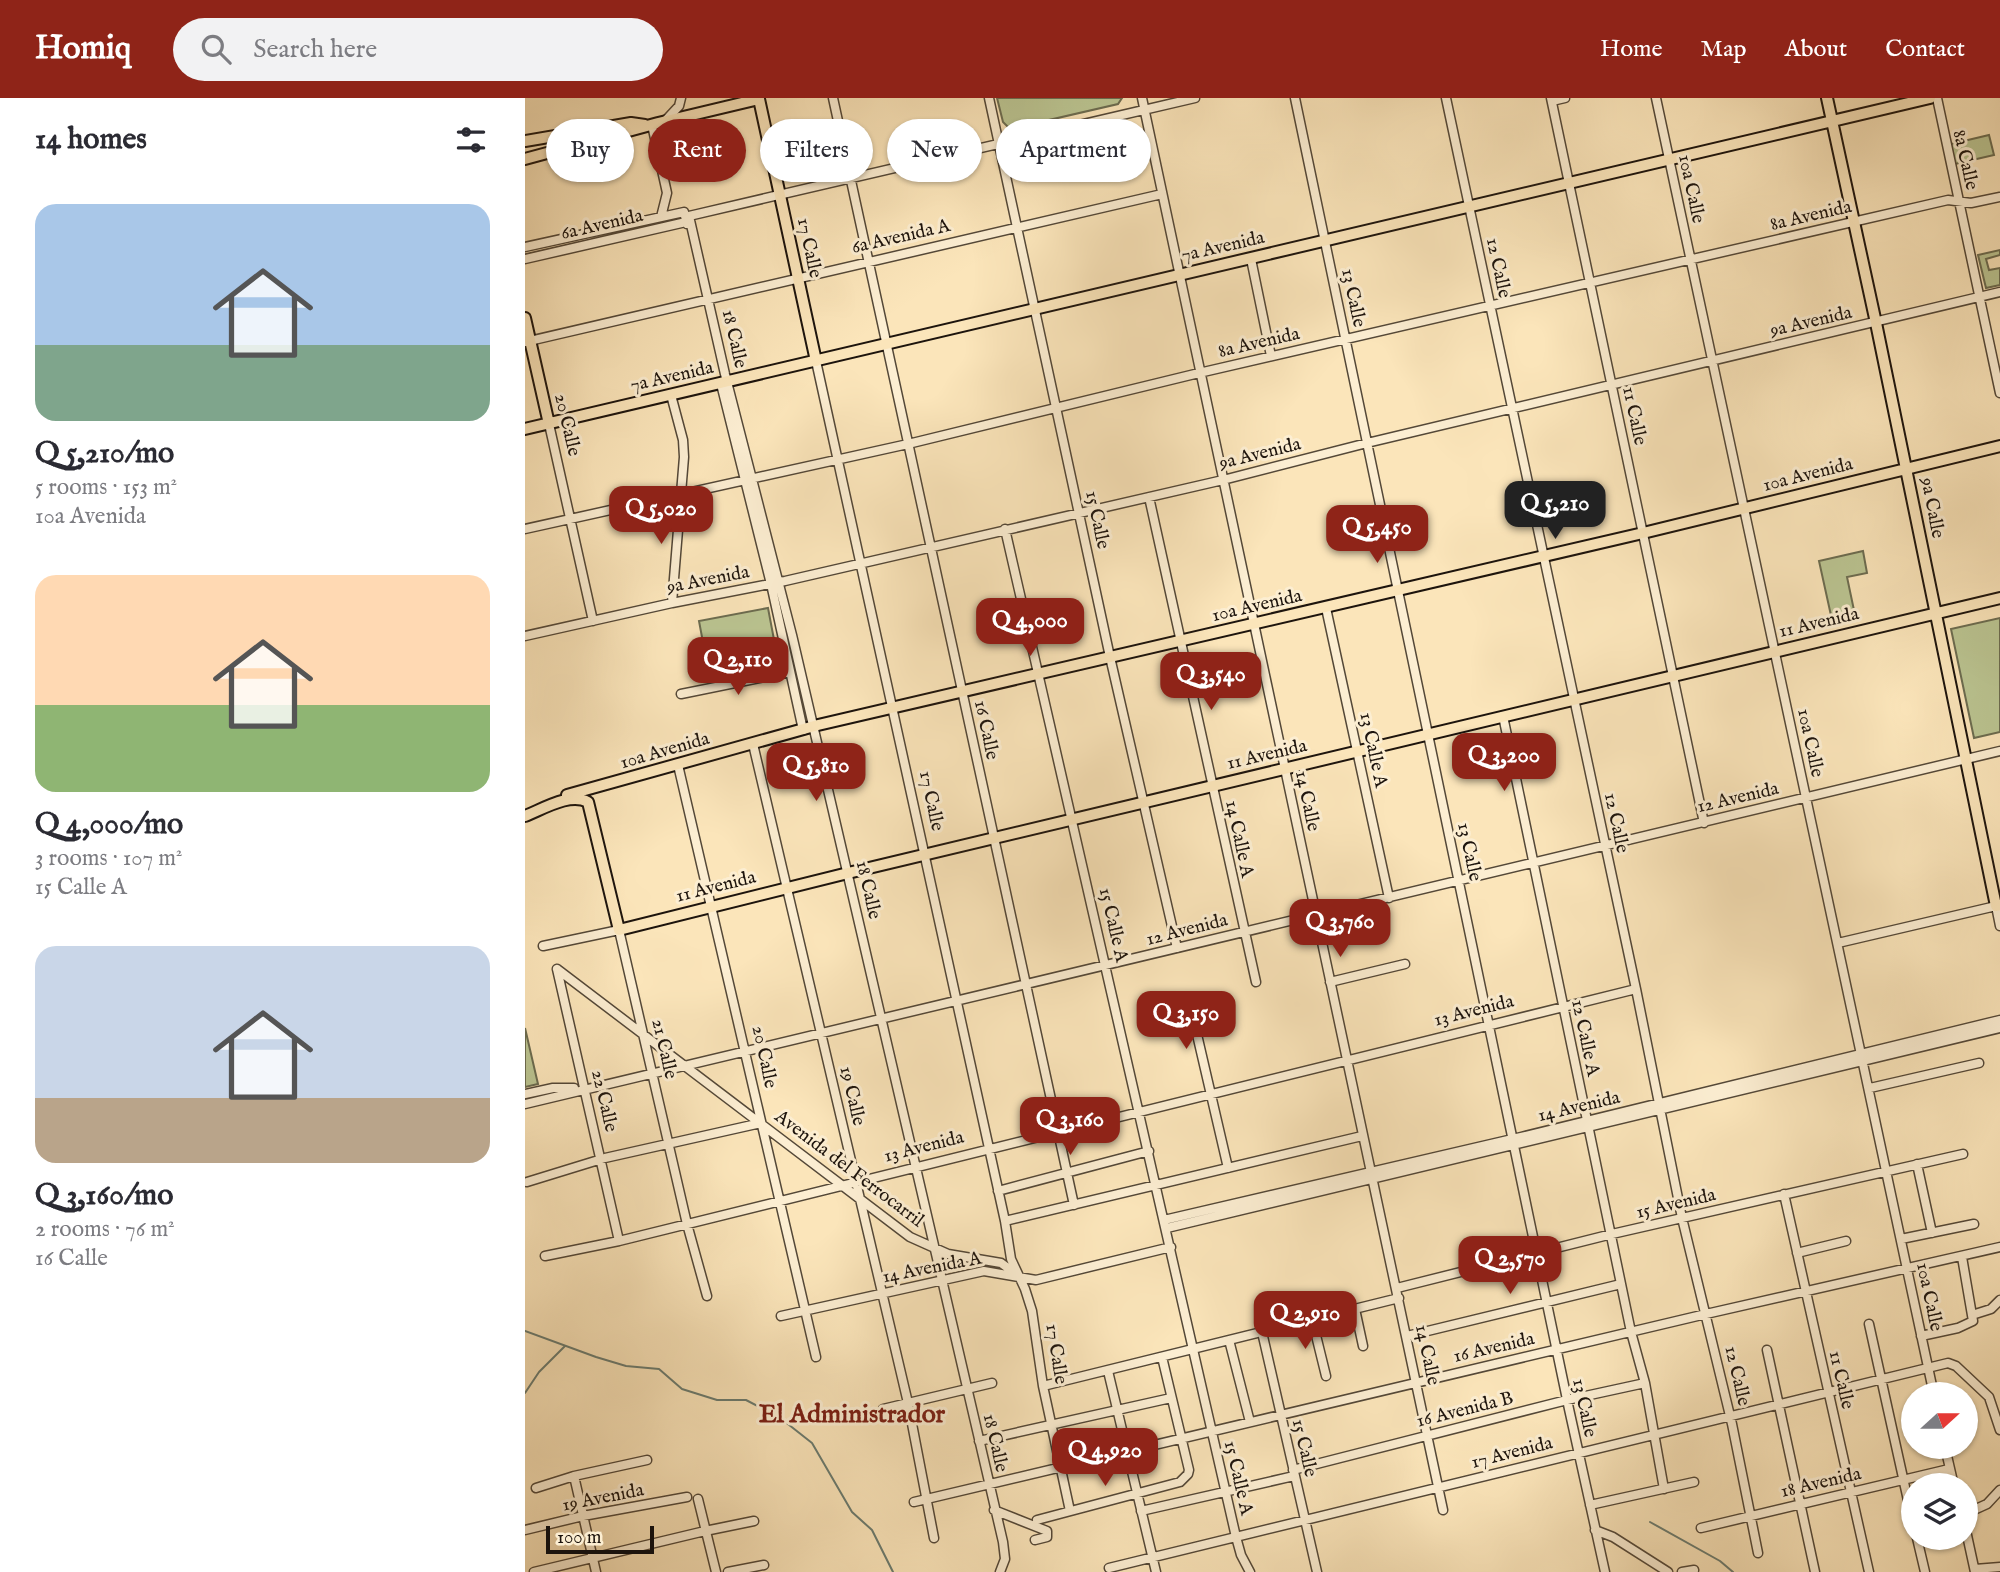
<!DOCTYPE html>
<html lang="en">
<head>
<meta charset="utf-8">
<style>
	:root { --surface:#fff; --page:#f2f2f3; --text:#2b2b33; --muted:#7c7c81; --accent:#8f2418 }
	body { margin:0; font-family:"IM FELL English",serif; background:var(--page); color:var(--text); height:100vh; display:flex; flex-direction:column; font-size:26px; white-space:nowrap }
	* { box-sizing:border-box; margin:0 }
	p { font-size:23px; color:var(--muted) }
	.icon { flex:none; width:38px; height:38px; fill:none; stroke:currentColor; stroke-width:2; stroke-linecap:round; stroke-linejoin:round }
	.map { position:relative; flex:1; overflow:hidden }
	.panel { display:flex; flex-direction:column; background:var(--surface); width:525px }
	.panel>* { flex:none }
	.banner { position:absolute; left:21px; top:21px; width:665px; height:63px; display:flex; gap:14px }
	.needle { width:46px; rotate:69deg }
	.buttons { position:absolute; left:1376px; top:1284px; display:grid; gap:14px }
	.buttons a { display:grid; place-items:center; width:77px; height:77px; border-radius:50%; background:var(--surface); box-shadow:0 2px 5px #0004; font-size:35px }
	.scale { position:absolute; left:21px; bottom:18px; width:108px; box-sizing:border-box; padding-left:7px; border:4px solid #1d140d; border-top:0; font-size:19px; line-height:24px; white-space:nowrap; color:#1d140d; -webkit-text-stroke:5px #fceed2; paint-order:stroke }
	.price { position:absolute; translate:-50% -60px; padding:0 16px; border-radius:14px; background:var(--accent); color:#fff; font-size:23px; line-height:46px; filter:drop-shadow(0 2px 4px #0008) }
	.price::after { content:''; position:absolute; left:50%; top:42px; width:21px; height:16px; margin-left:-10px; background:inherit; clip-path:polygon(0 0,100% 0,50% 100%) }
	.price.on { background:#222; color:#fff }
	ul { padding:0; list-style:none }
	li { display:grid; align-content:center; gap:14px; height:371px; padding:0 35px }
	li span { display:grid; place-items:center; height:217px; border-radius:21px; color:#555 }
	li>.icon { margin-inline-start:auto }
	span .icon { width:126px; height:126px; fill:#fffc; stroke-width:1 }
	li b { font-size:30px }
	h2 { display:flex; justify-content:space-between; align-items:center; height:84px; padding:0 35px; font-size:30px }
	.tag { padding:0 24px; border-radius:32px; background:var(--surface); box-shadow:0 2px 5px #0004; font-size:24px; line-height:63px }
	.tag.on { background:var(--accent); color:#fff }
	header { display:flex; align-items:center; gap:42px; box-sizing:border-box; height:98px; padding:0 35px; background:var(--accent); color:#fff }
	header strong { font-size:33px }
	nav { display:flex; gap:38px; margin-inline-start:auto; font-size:24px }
	.search { width:490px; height:63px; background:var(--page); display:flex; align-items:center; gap:18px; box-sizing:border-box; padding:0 24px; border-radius:38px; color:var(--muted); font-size:26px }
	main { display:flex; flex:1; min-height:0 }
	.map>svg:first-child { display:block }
	.green { fill:#bbc592; stroke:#6c6c50; stroke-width:2 }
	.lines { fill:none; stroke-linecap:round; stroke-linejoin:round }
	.stream { stroke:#6b7b6f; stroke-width:2 }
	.minor-casing { stroke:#544838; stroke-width:11 }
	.major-casing { stroke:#1d140d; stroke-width:14 }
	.minor { stroke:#fceed2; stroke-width:8 }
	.major { stroke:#fbe5ba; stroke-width:10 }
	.labels { text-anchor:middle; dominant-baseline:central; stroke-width:6; stroke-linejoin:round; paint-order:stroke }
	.street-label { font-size:19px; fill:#1d140d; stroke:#fceed2 }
	.district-label { font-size:26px; font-weight:bold; fill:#7a1f14; stroke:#fceed2 }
</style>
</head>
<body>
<header>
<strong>Homiq</strong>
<div class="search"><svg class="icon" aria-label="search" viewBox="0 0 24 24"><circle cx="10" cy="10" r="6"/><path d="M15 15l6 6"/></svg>Search here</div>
<nav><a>Home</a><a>Map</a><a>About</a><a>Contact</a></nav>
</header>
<main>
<section class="panel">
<h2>14 homes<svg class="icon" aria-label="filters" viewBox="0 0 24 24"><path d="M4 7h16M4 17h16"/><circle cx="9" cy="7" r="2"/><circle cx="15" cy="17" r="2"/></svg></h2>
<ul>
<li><span style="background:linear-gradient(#a9c7e8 65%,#7fa58c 0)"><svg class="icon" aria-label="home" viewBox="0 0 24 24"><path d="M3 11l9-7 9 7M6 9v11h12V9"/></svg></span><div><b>Q 5,210/mo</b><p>5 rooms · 153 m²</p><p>10a Avenida</p></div></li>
<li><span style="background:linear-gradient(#ffd9b3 60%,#8fb573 0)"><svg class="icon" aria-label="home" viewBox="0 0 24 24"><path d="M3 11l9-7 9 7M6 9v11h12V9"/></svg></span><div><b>Q 4,000/mo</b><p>3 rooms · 107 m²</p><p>15 Calle A</p></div></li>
<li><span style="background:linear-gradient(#c9d6e8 70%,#b9a48a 0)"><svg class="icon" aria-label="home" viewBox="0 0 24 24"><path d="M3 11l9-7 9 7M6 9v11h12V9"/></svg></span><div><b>Q 3,160/mo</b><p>2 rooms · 76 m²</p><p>16 Calle</p></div></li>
</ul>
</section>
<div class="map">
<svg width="1475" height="1474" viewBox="0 0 1475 1474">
	<rect width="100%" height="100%" fill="#fbe5ba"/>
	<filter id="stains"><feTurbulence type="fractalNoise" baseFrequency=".00286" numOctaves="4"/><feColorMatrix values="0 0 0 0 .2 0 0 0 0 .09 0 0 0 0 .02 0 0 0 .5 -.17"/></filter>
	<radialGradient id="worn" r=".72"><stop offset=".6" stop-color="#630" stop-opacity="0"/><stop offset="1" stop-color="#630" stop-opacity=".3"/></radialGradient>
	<path class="green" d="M472 0H597L593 6 485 31 478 24Z
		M1464 37 1469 57 1430 66 1426 46Z
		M1475 152V157L1461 161 1464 172 1475 170V187L1461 190 1453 157Z
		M1338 453 1342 475 1322 479 1330 517 1307 522 1294 463Z
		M243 510 254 568 185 582 174 523Z
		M1475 520V634L1449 640 1426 531Z
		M0 930 13 986 0 989Z"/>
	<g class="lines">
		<path class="stream" d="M0 1233 71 1259 101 1268 134 1271 157 1291 192 1302H221L254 1319 287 1345 327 1414 347 1432 368 1474
			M0 1295 14 1274 40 1248
			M1125 1424 1195 1463 1208 1474"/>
		<defs>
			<path id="minor" d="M308 0 549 1107
				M464 0 585 559 652 850
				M617 0 918 1412
				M770 0 1044 1311 1080 1474
				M921 0 1111 891 1157 1120 1207 1326 1233 1455
				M1026 0 1179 725
				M1131 0 1409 1297
				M1412 0 1475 295
				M1027 3 1040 0
				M141 22 154 8 156 0
				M127 27 142 95 136 119
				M0 149 159 114 162 126
				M0 161 161 124
				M726 161 746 258
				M0 244 637 96
				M291 263 480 1123 486 1161 500 1191 507 1213 518 1288 545 1413
				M196 286 246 486 278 632
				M146 297 158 342 159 359 147 505
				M24 326 68 523
				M624 399 731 884
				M0 431 383 346 674 275 1423 102 1446 105 1475 99
				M480 431 711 1439 716 1457 725 1474
				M801 510 864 800
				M0 538 147 505 260 483 698 382 842 345 1475 194
				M156 596 265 574
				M978 618 1106 1234 1120 1285 1139 1391
				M228 646 383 1305 409 1440
				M153 667 291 1259
				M1313 845 1471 808 1475 828
				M18 848 94 832 162 1126 182 1198
				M32 871 385 1139 423 1156 476 1165 491 1176
				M32 871 94 1143
				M805 884 880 866
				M664 902 703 1070
				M1345 990 1454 965
				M0 996 28 990H49
				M0 1006 1475 653
				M1392 1066 1407 1135
				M2 1084 80 1060 236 1025
				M473 1093 624 1053
				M1259 1096 1344 1474
				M639 1122 996 1039 1475 922
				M480 1123 837 1038
				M642 1130 1475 930
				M1376 1141 1449 1126
				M1272 1155 1321 1143
				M20 1158 94 1143 1111 891
				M872 1190 1087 1136 1438 1056
				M830 1211 838 1248
				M1447 1217 1466 1211 1475 1202
				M256 1218 459 1173 511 1182 646 1149
				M787 1221 801 1278
				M1344 1226 1388 1425
				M737 1234 792 1474
				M882 1238 1096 1186
				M1396 1238 1433 1230 1448 1223 1437 1159
				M704 1242 725 1324
				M1242 1252 1290 1474
				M583 1273 631 1474
				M518 1288 874 1200
				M358 1311 467 1285
				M454 1343 646 1300
				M1420 1349 1429 1388
				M768 1372 1042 1302 1120 1285
				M49 1378 71 1474
				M11 1390 49 1378 122 1362
				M173 1401 191 1474
				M389 1404 1181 1216 1475 1149
				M1065 1407 1169 1384
				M469 1412 522 1433V1439L510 1442
				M616 1413 769 1378
				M1440 1416 1462 1406 1475 1392
				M512 1422 655 1384 663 1376 664 1372 637 1259
				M1440 1428 1450 1474
				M1176 1430 1424 1371
				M0 1432 58 1418 162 1399
				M1070 1432 1088 1439 1143 1474
				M1392 1440 1400 1474
				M584 1470 1423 1265 1431 1268 1464 1299 1475 1332
				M1450 1471 1475 1469
				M9 1474 180 1433 229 1423
				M203 1474 239 1467
				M475 1474 480 1461 478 1444 267 537 200 276 164 118 670 0
				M1157 1474 1169 1472"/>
			<path id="major" d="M1302 0 1351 225 1471 808 1475 807
				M0 43 106 25 120 27
				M0 61 133 25 234 1 291 263
				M0 220 24 326
				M0 331 1405 0
				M42 697 293 627 1118 435 1475 348
				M0 718C18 711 45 694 63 704L94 832 323 775 1475 500"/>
		</defs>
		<use href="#minor" class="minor-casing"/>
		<use href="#major" class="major-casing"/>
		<use href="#minor" class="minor"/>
		<use href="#major" class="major"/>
	</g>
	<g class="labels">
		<g class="street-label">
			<text transform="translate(1440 62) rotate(77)">8a Calle</text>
			<text transform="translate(1166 91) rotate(78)">10a Calle</text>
			<text transform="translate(1286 118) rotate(-13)">8a Avenida</text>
			<text transform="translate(77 127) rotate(-13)">6a Avenida</text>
			<text transform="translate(376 139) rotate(-13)">6a Avenida A</text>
			<text transform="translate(698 149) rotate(-13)">7a Avenida</text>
			<text transform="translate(284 150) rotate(78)">17 Calle</text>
			<text transform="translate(973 170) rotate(78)">12 Calle</text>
			<text transform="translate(828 200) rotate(78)">13 Calle</text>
			<text transform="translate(1286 224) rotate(-13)">9a Avenida</text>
			<text transform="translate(209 241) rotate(77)">18 Calle</text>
			<text transform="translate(734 245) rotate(-13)">8a Avenida</text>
			<text transform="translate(147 279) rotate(-13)">7a Avenida</text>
			<text transform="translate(1109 318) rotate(78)">11 Calle</text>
			<text transform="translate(42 327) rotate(77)">20 Calle</text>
			<text transform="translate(735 356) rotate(-14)">9a Avenida</text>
			<text transform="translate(1283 377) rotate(-14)">10a Avenida</text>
			<text transform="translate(1407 410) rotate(79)">9a Calle</text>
			<text transform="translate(572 422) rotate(78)">15 Calle</text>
			<text transform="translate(183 482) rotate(-11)">9a Avenida</text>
			<text transform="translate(732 508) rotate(-13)">10a Avenida</text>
			<text transform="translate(1294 525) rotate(-13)">11 Avenida</text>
			<text transform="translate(461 632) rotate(78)">16 Calle</text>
			<text transform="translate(1285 645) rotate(78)">10a Calle</text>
			<text transform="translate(848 652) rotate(78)">13 Calle A</text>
			<text transform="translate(140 653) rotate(-16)">10a Avenida</text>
			<text transform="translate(742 657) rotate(-13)">11 Avenida</text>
			<text transform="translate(1213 700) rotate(-13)">12 Avenida</text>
			<text transform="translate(406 703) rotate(78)">17 Calle</text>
			<text transform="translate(782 703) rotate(78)">14 Calle</text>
			<text transform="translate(1091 725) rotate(78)">12 Calle</text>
			<text transform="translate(714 741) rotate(78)">14 Calle A</text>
			<text transform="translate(944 754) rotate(78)">13 Calle</text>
			<text transform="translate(191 789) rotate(-14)">11 Avenida</text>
			<text transform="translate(343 792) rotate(77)">18 Calle</text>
			<text transform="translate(588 827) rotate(77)">15 Calle A</text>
			<text transform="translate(662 832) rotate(-14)">12 Avenida</text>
			<text transform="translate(949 913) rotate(-14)">13 Avenida</text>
			<text transform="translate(1060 940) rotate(78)">12 Calle A</text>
			<text transform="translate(139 951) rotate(77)">21 Calle</text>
			<text transform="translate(239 959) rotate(78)">20 Calle</text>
			<text transform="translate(327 998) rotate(77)">19 Calle</text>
			<text transform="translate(79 1003) rotate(77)">22 Calle</text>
			<text transform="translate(1054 1009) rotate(-13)">14 Avenida</text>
			<text transform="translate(399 1049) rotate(-14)">13 Avenida</text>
			<text transform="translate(324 1071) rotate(37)">Avenida del Ferrocarril</text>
			<text transform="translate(1151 1106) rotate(-13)">15 Avenida</text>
			<text transform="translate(407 1170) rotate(-11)">14 Avenida A</text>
			<text transform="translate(1404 1199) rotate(78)">10a Calle</text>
			<text transform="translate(969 1250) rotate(-13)">16 Avenida</text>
			<text transform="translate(531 1256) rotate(81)">17 Calle</text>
			<text transform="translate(902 1257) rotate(78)">14 Calle</text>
			<text transform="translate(1212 1278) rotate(77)">12 Calle</text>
			<text transform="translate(1316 1282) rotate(77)">11 Calle</text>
			<text transform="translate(1059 1310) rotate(78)">13 Calle</text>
			<text transform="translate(940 1312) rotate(-14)">16 Avenida B</text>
			<text transform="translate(470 1345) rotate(77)">18 Calle</text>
			<text transform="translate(779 1350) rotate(77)">15 Calle</text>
			<text transform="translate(987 1355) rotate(-14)">17 Avenida</text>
			<text transform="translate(713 1380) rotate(77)">15 Calle A</text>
			<text transform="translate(1296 1385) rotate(-13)">18 Avenida</text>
			<text transform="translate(78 1400) rotate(-11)">19 Avenida</text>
		</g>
		<g class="district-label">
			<text x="327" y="1316">El Administrador</text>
		</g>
	</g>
	<rect width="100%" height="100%" filter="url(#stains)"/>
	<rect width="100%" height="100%" fill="url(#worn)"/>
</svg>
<div class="buttons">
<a><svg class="needle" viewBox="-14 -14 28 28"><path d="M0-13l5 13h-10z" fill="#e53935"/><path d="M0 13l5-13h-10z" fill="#7c7c81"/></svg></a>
<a><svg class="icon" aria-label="layers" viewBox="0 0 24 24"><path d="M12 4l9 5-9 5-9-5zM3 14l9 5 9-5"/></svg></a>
</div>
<div class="scale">100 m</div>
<b class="price on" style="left:1030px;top:443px">Q 5,210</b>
<b class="price" style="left:136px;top:448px">Q 5,020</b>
<b class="price" style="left:852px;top:467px">Q 5,450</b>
<b class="price" style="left:505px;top:560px">Q 4,000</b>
<b class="price" style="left:213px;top:599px">Q 2,110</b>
<b class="price" style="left:686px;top:614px">Q 3,540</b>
<b class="price" style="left:979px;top:695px">Q 3,200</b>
<b class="price" style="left:291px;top:705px">Q 5,810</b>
<b class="price" style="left:815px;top:861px">Q 3,760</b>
<b class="price" style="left:661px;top:953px">Q 3,150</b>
<b class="price" style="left:545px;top:1059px">Q 3,160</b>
<b class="price" style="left:985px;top:1198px">Q 2,570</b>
<b class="price" style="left:780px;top:1253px">Q 2,910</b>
<b class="price" style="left:580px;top:1390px">Q 4,920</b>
<div class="banner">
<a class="tag">Buy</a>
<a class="tag on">Rent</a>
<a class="tag">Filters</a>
<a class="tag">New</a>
<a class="tag">Apartment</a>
</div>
</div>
</main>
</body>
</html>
